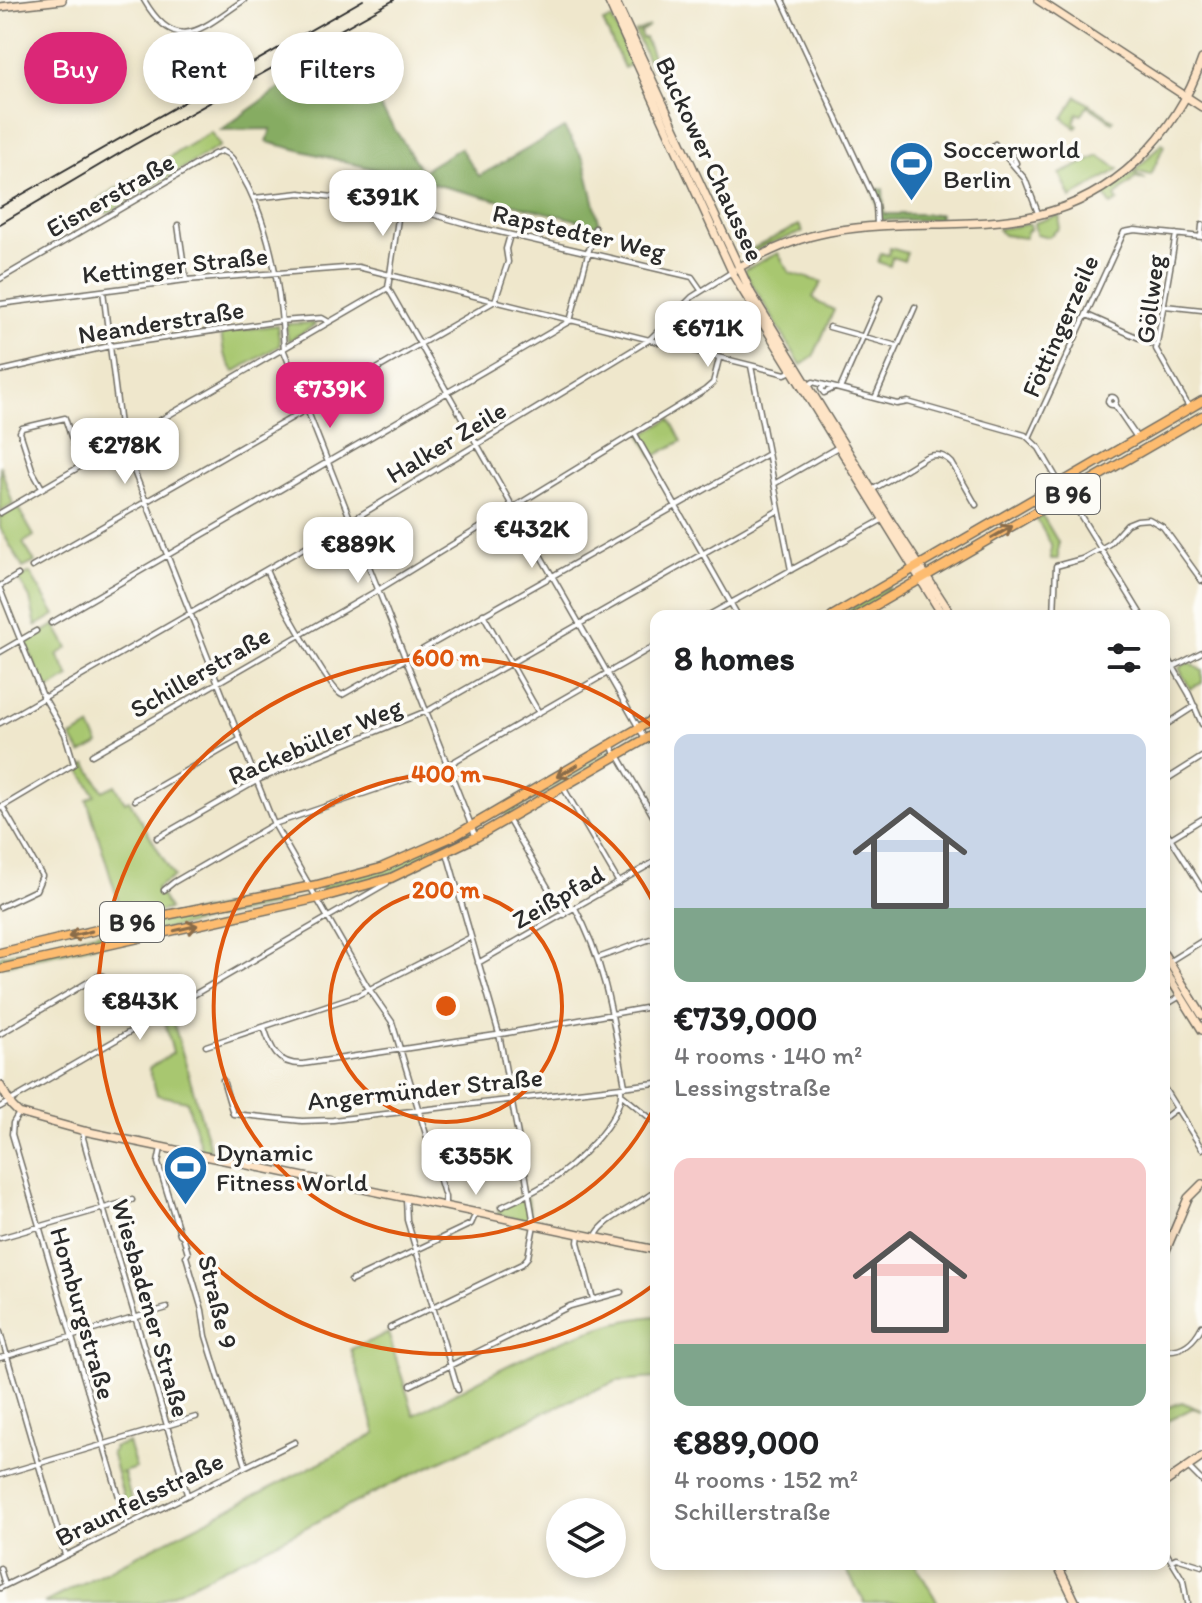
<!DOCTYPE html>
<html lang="en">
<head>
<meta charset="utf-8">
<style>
	:root { --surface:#fff; --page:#f6f6f6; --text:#202124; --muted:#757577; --accent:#db2777 }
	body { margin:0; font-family:Itim,sans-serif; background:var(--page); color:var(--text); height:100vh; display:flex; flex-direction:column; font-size:30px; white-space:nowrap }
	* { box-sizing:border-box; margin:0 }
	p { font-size:26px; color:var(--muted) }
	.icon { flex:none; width:44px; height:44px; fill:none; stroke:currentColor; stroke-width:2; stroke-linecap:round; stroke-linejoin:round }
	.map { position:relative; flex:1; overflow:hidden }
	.drawer { position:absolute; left:650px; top:610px; width:520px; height:960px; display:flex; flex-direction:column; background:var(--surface); border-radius:16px; box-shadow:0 4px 12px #0003 }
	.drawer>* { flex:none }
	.banner { position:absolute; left:24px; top:32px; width:506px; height:72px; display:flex; gap:16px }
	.tools { position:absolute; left:546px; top:1498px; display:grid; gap:16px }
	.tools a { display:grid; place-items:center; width:80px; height:80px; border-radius:50%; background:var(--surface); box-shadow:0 4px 12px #0003; font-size:40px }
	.price { position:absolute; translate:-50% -68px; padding:0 18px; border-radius:16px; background:#fff; color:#222; font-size:26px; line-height:52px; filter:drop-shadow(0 2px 4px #0008) }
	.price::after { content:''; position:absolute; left:50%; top:48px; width:24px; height:18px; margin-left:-12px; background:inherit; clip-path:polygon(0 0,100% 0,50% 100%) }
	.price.on { background:var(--accent); color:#fff }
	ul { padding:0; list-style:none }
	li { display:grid; align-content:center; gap:16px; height:424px; padding:0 24px }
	li span { display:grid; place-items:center; height:248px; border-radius:16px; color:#555 }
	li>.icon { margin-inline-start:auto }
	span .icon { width:144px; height:144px; fill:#fffc; stroke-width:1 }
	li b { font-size:34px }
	h2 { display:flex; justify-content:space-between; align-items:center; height:96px; padding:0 24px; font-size:34px }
	.tag { padding:0 28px; border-radius:36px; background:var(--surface); box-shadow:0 4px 12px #0003; font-size:28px; line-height:72px }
	.tag.on { background:var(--accent); color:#fff }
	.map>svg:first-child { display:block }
	.green { fill:#a8c76f; stroke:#6a794d; stroke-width:2 }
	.forest { fill:#86ac62; stroke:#586c46; stroke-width:2 }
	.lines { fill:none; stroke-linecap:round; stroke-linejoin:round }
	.street-casing { stroke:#706d63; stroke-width:7 }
	.secondary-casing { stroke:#706d63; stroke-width:10 }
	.primary-casing { stroke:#706d63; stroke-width:11 }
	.street { stroke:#fff; stroke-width:4 }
	.secondary { stroke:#fee4c6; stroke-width:7 }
	.primary { stroke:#fdbc70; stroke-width:8 }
	.tram { stroke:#2b2b2b; stroke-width:2 }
	.rail { stroke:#2b2b2b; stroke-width:2 }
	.oneway { stroke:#8a6c4a }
	.ring { fill:none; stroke:#df570e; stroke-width:4 }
	.labels { text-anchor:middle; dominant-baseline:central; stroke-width:7; stroke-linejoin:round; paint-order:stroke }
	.shield { fill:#fdfcf7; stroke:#6a6a68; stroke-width:2 }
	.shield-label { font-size:24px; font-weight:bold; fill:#2b2b2b }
	.poi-label { font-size:26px; fill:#2b2b2b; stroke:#fdfcf7; text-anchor:start }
	.street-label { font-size:26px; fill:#2b2b2b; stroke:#fdfcf7 }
	.centre { fill:#df570e; stroke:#fdfcf7; stroke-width:4 }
	.ring-label { font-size:24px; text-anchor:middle; font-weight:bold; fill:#df570e; stroke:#fdfcf7; stroke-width:7; stroke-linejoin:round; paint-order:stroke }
</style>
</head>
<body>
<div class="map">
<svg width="1202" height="1603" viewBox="0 0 1202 1603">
	<rect width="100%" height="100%" fill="#fdfcf7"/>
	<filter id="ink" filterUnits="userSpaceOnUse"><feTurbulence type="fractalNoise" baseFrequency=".0125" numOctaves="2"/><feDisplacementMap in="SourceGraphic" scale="16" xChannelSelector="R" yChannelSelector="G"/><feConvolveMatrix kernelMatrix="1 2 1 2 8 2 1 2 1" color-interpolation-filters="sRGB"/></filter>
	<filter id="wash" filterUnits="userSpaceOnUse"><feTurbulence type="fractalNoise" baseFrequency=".006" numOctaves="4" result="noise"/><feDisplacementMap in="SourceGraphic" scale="32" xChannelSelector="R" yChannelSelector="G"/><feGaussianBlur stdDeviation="1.8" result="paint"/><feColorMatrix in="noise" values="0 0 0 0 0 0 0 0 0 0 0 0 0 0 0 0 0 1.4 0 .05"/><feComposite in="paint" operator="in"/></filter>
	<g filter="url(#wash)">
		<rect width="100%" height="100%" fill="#efe7cc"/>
		<path class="green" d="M612 19 632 64 624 68 603 22Z
			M649 26 640 32 642 38H645L656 64 665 61 667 63 652 69 635 32Z
			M1077 96 1113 120 1112 122 1088 106 1081 115 1078 113 1074 122 1078 125 1076 128 1063 118Z
			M211 132 220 146 107 214 98 199Z
			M1162 143 1164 145 1151 175 1135 171Z
			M1099 156 1119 169 1071 198 1060 174Z
			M1134 172 1146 180 1135 177C1131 185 1120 189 1115 197L1118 201 1111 205 1104 194Z
			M1060 215 1059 228 1049 237 1036 234 1034 223Z
			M1030 224V230H1028L1025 238 1003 235 998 229Z
			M799 225 803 232 771 243 745 256 739 251 746 252Z
			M890 248 907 253 904 261 892 257 890 266 878 262 881 253 888 255Z
			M778 253 790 273 822 282 813 297 819 303 834 310 813 357 801 365 745 272 746 269Z
			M314 323 315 325 288 341 286 324Z
			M277 325 280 345 234 372 224 354 221 333Z
			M670 419 682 441 653 457 641 436Z
			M0 465 13 504 1 511 0 507Z
			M17 506 34 536 23 543 35 562 23 568 0 528V516Z
			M1042 515 1058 542V559H1051V544L1036 518Z
			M30 573 55 615 36 626 30 598 19 579Z
			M888 587 890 592C875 604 858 616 839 616Z
			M55 625 68 648 57 655 70 677 45 691 26 642Z
			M1189 662 1202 671V683L1190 689 1179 668Z
			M90 727 99 744 81 754 71 737Z
			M638 733 641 738 559 786 555 780Z
			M87 764 103 791 115 785 125 802 129 800 174 877 156 888 169 909 124 920 87 800 95 795 79 768Z
			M554 781 557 787 507 816 503 810Z
			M470 830 472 835 400 871 324 894 320 887Z
			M280 896 281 904 0 966V956L129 925Z
			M171 1014 211 1151 201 1149 187 1101 157 1095 149 1068 173 1053 164 1018Z
			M525 1197 528 1198 530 1215 527 1220 498 1215V1210Z
			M656 1316V1378L617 1381 573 1399 392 1484 155 1603H44L376 1434 351 1349 388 1333 414 1415C487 1376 573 1324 656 1316Z
			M1182 1402 1202 1411 1193 1408 1166 1421 1167 1424 1164 1426V1409Z
			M128 1443 136 1468 120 1473H124L132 1503 125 1502 111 1452 114 1451 113 1447Z
			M843 1564H915L938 1603H865Z"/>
		<path class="forest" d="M356 70 422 171 460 148 479 176 564 128 584 160 600 226 267 142 271 129 221 130 297 76 313 98Z
			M873 189H883L884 214H940L939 220H883L880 218Z"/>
	</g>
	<g filter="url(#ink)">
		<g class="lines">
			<defs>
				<path id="street" d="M144 0C177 57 202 28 244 0
					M782 0 872 194 876 205 877 225
					M995 144 1025 179 1038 213
					M1010 150 1016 163
					M254 198 300 193 400 205 477 227 692 277 701 290
					M400 205 388 288 644 737
					M178 225 186 280
					M1176 234 1156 349 1189 407
					M1201 236 1202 225
					M0 279 214 154 222 151C233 155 236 165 241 174 271 225 281 293 284 351L475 835
					M103 291 122 441 273 822 367 986 392 1022 445 1197V1205
					M0 304 186 280 358 267 774 371 785 374 794 370
					M1165 306 1202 310
					M1087 315 1157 346
					M570 321 595 228
					M829 327 897 346
					M751 366 791 570
					M0 371 110 346 281 321 322 318 329 322
					M808 386 813 382 897 404 908 402 1025 435 1039 448 1059 482
					M824 386 821 389 824 393 834 388
					M840 389 880 298
					M1108 401a4 4 0 1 1 8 0a4 4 0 1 1-8 0Z
					M875 398 915 307
					M1114 404 1138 439
					M635 434 738 616
					M1029 438 1124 232 1135 230 1202 237
					M774 484 838 447
					M42 488 33 472 20 432 22 428 65 418 74 446 84 464
					M872 490 926 457C937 453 944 455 952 463L976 505
					M1068 495 1142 616
					M0 513 388 288
					M32 567 495 301 508 262 506 249 510 235
					M266 570C274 589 329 690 342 695L768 454
					M0 586 18 575
					M0 589 42 694 65 734 74 764 0 808
					M483 614 539 713
					M707 616 882 520
					M1054 616 1056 566 1082 559 1109 544 1127 524 1137 520 1149 519 1163 527 1202 581
					M51 623 570 321
					M1164 651 1189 694 1202 724
					M0 652 36 631
					M1164 672 1202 652
					M0 723 354 519 636 348 649 340 692 297 732 272
					M1164 726 1195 706
					M612 746 614 752 618 755 656 821
					M92 755 378 590 705 390 713 383 719 359
					M1164 781 1202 757
					M563 787 619 883
					M135 800 239 740
					M508 819 564 915
					M1164 828 1202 888
					M157 838 260 779 429 710 779 510
					M1171 838 1202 819
					M164 890 174 882 274 824 448 765 656 645
					M0 907 36 890 42 876 2 806
					M575 908C606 963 614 1025 625 1086
					M598 958 656 937
					M1170 961 1202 941
					M478 963 656 861
					M1164 1006 1179 997
					M264 1027C271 1049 277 1065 303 1064L496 1035 656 1006
					M0 1034 100 975 103 976 134 1029
					M206 1046 358 995 471 937
					M223 1080 233 1114 302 1121 333 1120 656 1083
					M1164 1088 1202 1149
					M622 1095 656 1123
					M0 1107 387 883
					M19 1113 13 1123 12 1134 127 1524
					M1164 1118 1177 1108
					M84 1131 83 1138 92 1170 187 1494
					M161 1148 158 1163 180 1234 183 1236 188 1253 186 1256 202 1310 206 1336 246 1466
					M406 1199 407 1220 458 1390
					M501 1207C516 1200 532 1193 546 1184 572 1168 624 1120 621 1088
					M579 1234 578 1242 593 1299
					M596 1236C602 1219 641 1204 656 1190
					M0 1238 132 1200
					M351 1281 471 1224 476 1213
					M390 1328 522 1264 528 1257 534 1225 525 1172 499 1034 447 853
					M0 1332 65 1555
					M1164 1350C1183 1352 1194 1342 1202 1326
					M0 1358 167 1308
					M411 1385 570 1306 621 1292
					M1188 1467 1202 1481
					M0 1475 196 1417
					M1164 1549 1183 1580 1187 1603
					M1172 1560 1176 1558 1202 1566
					M0 1568 5 1585
					M0 1588 295 1442"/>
				<path id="secondary" d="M608 0 735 278 943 616
					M615 0 751 293 895 528 952 616
					M1038 0 1202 107
					M0 7 62 0
					M738 268C767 251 796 238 829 232 941 211 1043 250 1137 161 1167 132 1189 98 1202 59
					M1164 954 1202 1015
					M1164 969 1202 1030
					M0 1085 12 1106 19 1113 84 1131 656 1250
					M1164 1255 1188 1198 1202 1184
					M1164 1483 1202 1457
					M1057 1564 1076 1603"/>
				<path id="primary" d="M832 616 1202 401
					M857 616 1202 416
					M0 953 126 923 317 885 381 868 456 835 656 718
					M0 969 323 897 391 878 476 837 656 733"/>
			</defs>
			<use href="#street" class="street-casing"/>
			<use href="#secondary" class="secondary-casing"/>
			<use href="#primary" class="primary-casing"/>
			<use href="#street" class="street"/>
			<use href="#secondary" class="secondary"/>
			<use href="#primary" class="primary"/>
			<path class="tram" d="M0 207 363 0"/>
			<path class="rail" d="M0 224 132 146 394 0"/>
		</g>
		<defs><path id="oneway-shaft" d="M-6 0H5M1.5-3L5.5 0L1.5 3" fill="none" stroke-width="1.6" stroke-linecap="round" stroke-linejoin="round" transform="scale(2)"/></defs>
		<g class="oneway">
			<use href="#oneway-shaft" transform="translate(1002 532) rotate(-30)"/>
			<use href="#oneway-shaft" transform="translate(567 771) rotate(150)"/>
			<use href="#oneway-shaft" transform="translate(186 928) rotate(-13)"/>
			<use href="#oneway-shaft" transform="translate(80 934) rotate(166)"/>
		</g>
	</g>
	<g class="ring">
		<circle cx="446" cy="1006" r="116"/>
		<path d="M655 1106A232 232 0 1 1 655 906"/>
		<path d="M655 1284A348 348 0 1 1 655 728"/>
	</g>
	<defs>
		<symbol id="stadium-pin" viewBox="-11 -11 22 30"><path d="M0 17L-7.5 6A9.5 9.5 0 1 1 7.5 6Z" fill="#1f6fb2" stroke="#fdfcf7"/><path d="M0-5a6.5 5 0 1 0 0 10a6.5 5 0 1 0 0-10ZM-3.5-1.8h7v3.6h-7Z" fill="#fff"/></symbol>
	</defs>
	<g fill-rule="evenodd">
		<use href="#stadium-pin" x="886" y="138" width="51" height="69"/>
		<use href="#stadium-pin" x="160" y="1142" width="51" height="69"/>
	</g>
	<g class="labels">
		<g class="shield">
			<rect x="1036" y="474" width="64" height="40" rx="6"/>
			<rect x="100" y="902" width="64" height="40" rx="6"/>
		</g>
		<g class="shield-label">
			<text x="1068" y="494">B 96</text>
			<text x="132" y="922">B 96</text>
		</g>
		<g class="poi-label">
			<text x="943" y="149">Soccerworld<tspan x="943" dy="30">Berlin</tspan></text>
			<text x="216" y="1152">Dynamic<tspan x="216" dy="30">Fitness World</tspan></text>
		</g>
		<g class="street-label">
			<text transform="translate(710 159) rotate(65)">Buckower Chaussee</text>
			<text transform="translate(110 195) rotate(-30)">Eisnerstraße</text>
			<text transform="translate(579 232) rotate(13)">Rapstedter Weg</text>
			<text transform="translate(175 265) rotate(-6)">Kettinger Straße</text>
			<text transform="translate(1150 299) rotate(-83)">Göllweg</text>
			<text transform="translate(161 322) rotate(-9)">Neanderstraße</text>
			<text transform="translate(1060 326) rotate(-66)">Föttingerzeile</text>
			<text transform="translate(446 442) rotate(-31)">Halker Zeile</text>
			<text transform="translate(200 672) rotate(-30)">Schillerstraße</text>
			<text transform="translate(315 741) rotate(-23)">Rackebüller Weg</text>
			<text transform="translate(558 897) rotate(-30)">Zeißpfad</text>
			<text transform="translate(425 1089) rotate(-6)">Angermünder Straße</text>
			<text transform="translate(218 1302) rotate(76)">Straße 9</text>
			<text transform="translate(151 1308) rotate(74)">Wiesbadener Straße</text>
			<text transform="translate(83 1313) rotate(74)">Homburgstraße</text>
			<text transform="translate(139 1499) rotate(-26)">Braunfelsstraße</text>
		</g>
	</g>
	<circle cx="446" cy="1006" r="12" class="centre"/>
	<g class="ring-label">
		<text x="446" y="666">600 m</text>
		<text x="446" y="782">400 m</text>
		<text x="446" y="898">200 m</text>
	</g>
</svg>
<div class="tools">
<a><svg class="icon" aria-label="layers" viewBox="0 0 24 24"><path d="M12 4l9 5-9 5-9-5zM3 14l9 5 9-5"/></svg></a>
</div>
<b class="price" style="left:383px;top:238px">€391K</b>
<b class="price" style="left:708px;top:369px">€671K</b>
<b class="price on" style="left:330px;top:430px">€739K</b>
<b class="price" style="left:125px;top:486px">€278K</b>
<b class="price" style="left:532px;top:570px">€432K</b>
<b class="price" style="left:358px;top:585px">€889K</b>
<b class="price" style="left:140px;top:1042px">€843K</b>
<b class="price" style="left:476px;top:1197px">€355K</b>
<div class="banner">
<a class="tag on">Buy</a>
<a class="tag">Rent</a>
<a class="tag">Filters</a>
</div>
<section class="drawer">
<h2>8 homes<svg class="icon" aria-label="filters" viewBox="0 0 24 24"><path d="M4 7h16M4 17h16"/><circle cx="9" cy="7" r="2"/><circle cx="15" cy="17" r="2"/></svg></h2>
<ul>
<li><span style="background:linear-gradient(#c9d6e8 70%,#7fa58c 0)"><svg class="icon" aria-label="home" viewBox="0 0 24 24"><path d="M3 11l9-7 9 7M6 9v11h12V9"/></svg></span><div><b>€739,000</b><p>4 rooms · 140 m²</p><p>Lessingstraße</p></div></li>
<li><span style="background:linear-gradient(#f6c9c9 75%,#7fa58c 0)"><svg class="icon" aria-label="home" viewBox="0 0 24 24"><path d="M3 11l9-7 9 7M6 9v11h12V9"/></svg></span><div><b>€889,000</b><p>4 rooms · 152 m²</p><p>Schillerstraße</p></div></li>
</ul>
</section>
</div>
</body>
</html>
